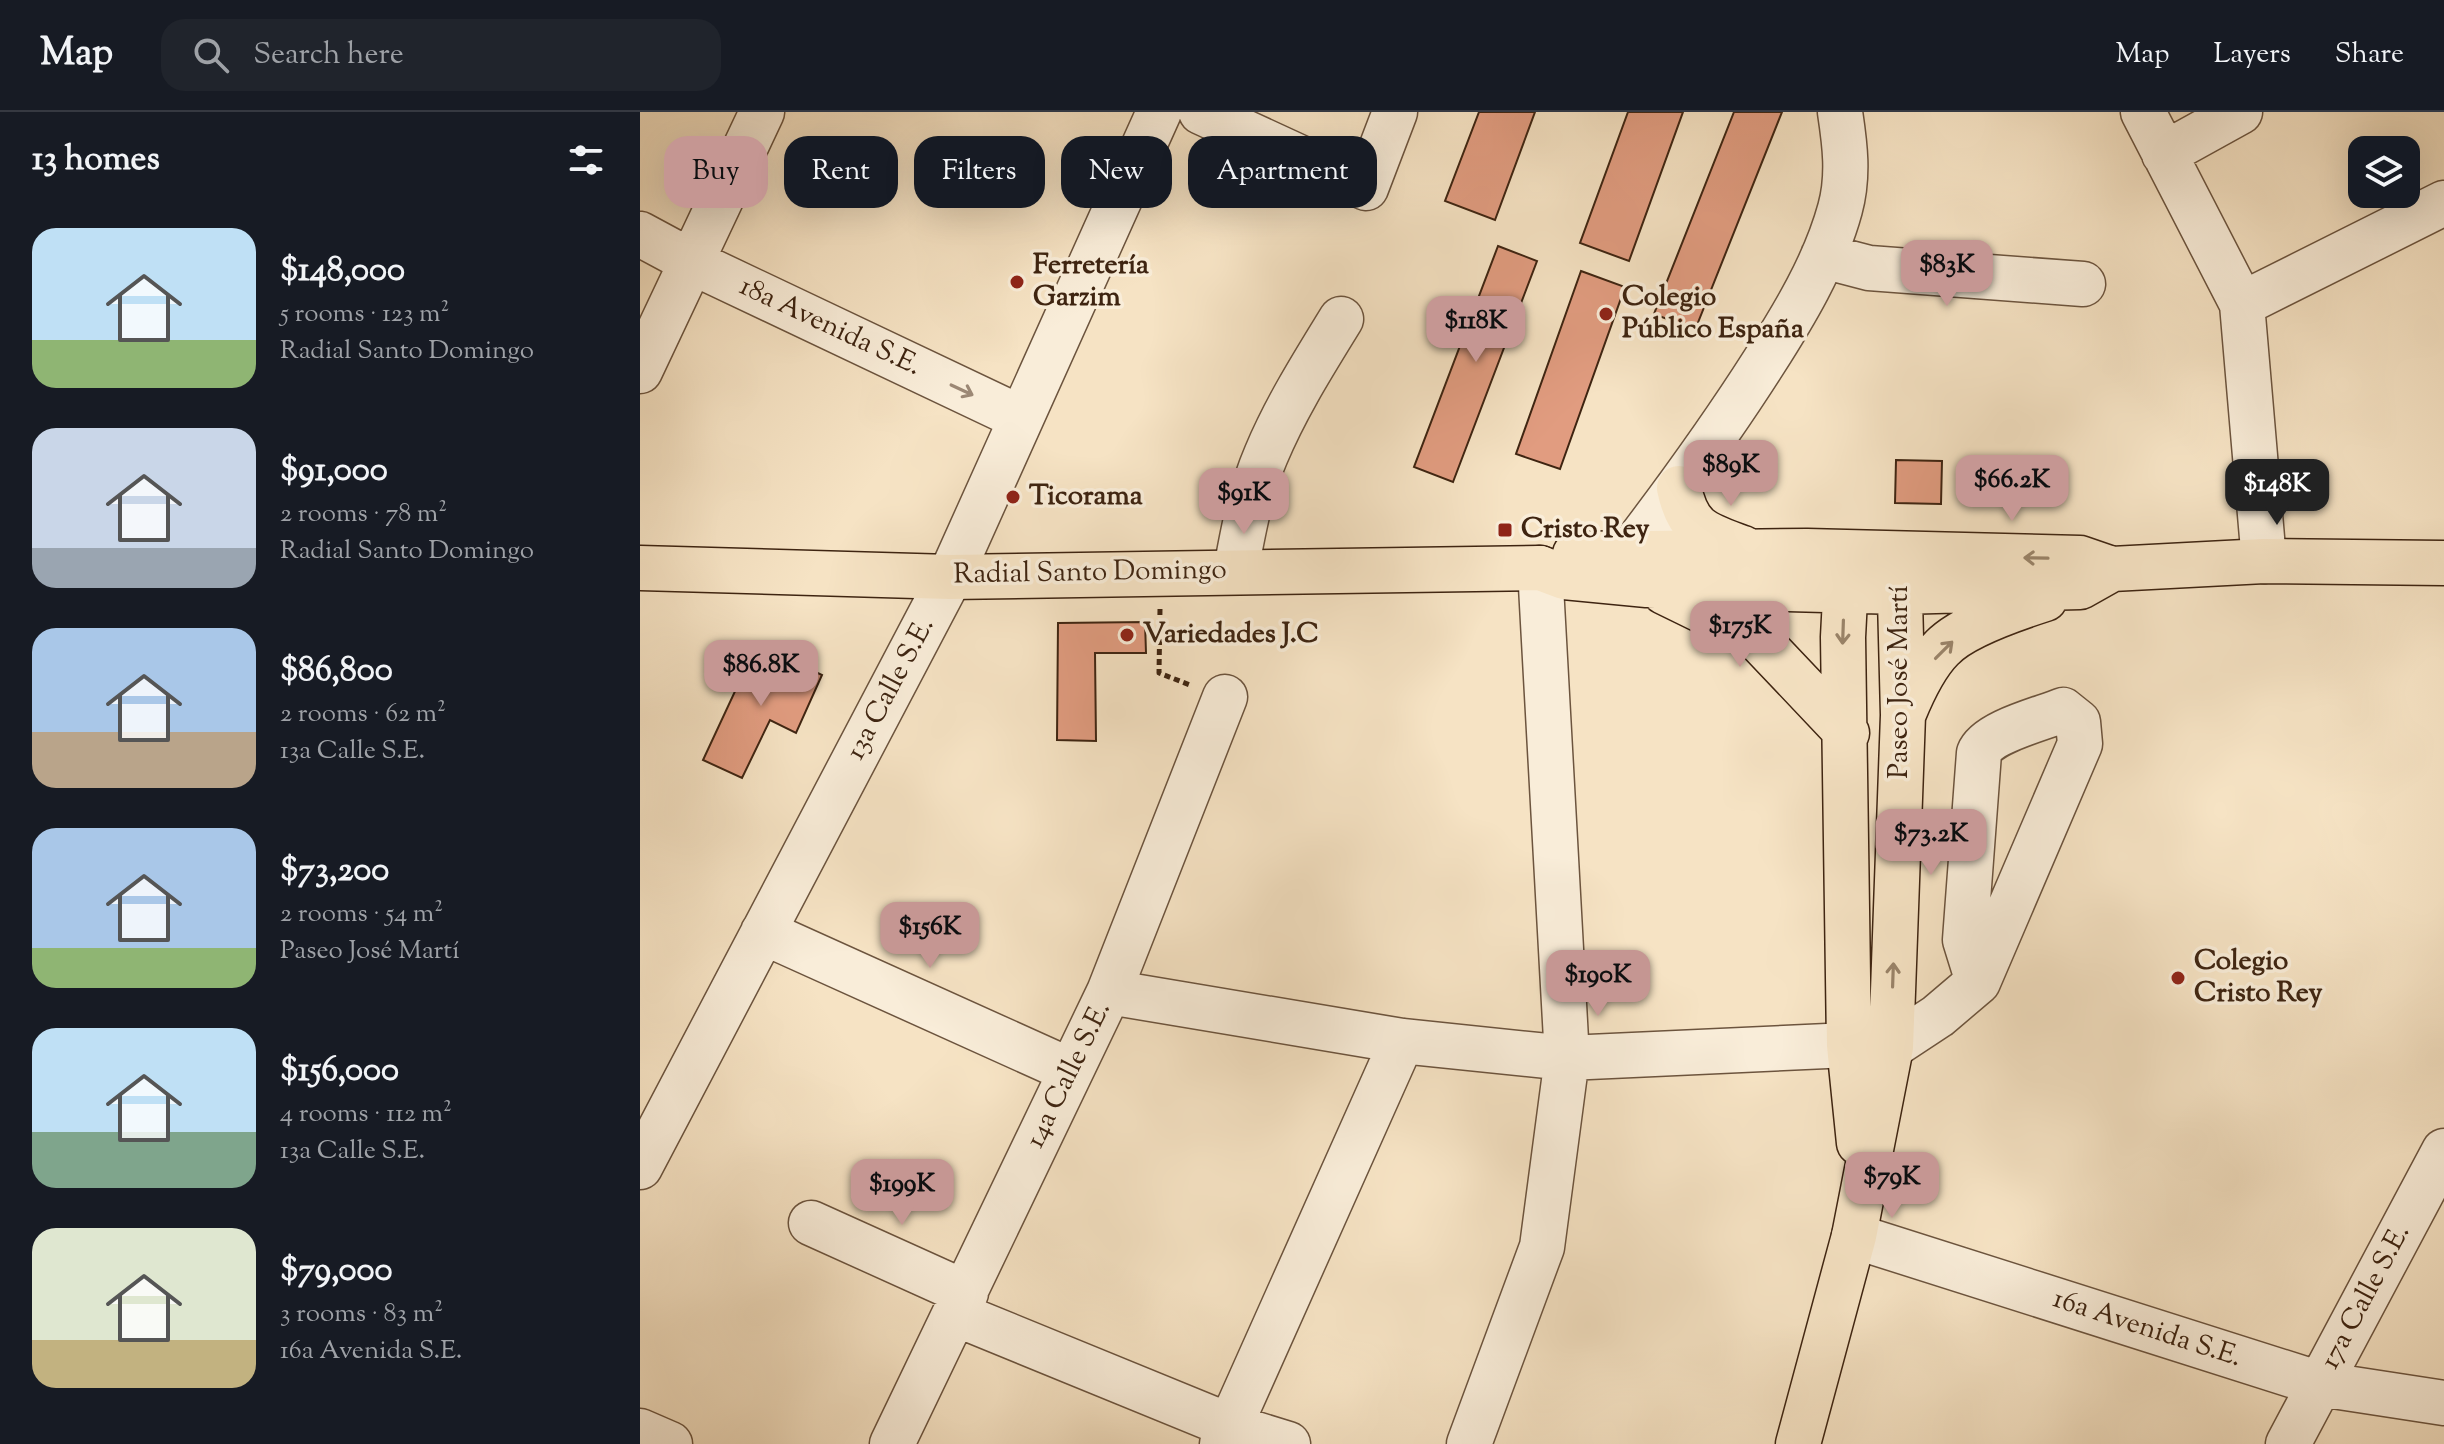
<!DOCTYPE html>
<html lang="en">
<head>
<meta charset="utf-8">
<style>
	:root { --surface:#171b24; --page:#20242c; --text:#f1f3f6; --muted:#9ea1a6; --line:#363941; --accent:#c59692 }
	body { margin:0; font-family:"Sorts Mill Goudy",serif; background:var(--page); color:var(--text); height:100vh; display:flex; flex-direction:column; font-size:30px; white-space:nowrap }
	* { box-sizing:border-box; margin:0 }
	p { font-size:26px; color:var(--muted) }
	.icon { flex:none; width:44px; height:44px; fill:none; stroke:currentColor; stroke-width:2; stroke-linecap:round; stroke-linejoin:round }
	.map { position:relative; flex:1; overflow:hidden }
	.drawer { display:flex; flex-direction:column; background:var(--surface); width:640px }
	.drawer>* { flex:none }
	.guide { position:absolute; left:24px; top:24px; width:760px; height:72px; display:flex; gap:16px }
	.fabs { position:absolute; left:1708px; top:24px; display:grid; gap:16px }
	.fabs a { display:grid; place-items:center; width:72px; height:72px; border-radius:16px; background:var(--surface); box-shadow:0 8px 32px #0002; font-size:40px }
	.price { position:absolute; translate:-50% -68px; padding:0 18px; border-radius:16px; background:var(--accent); color:#111; font-size:26px; line-height:52px; filter:drop-shadow(0 2px 4px #0008) }
	.price::after { content:''; position:absolute; left:50%; top:48px; width:24px; height:18px; margin-left:-12px; background:inherit; clip-path:polygon(0 0,100% 0,50% 100%) }
	.price.selected { background:#222; color:#fff }
	ul { padding:0; list-style:none }
	li { display:flex; align-items:center; gap:24px; height:200px; padding:0 32px }
	li span { display:grid; place-items:center; flex:none; width:224px; height:160px; border-radius:24px; color:#555 }
	li>.icon { margin-inline-start:auto }
	span .icon { width:96px; height:96px; fill:#fffc; stroke-width:1 }
	li b { font-size:34px }
	h2 { display:flex; justify-content:space-between; align-items:center; height:96px; padding:0 32px; font-size:34px }
	.tag { padding:0 28px; border-radius:24px; background:var(--surface); box-shadow:0 8px 32px #0002; font-size:28px; line-height:72px }
	.tag.selected { background:var(--accent); color:#111 }
	header { display:flex; align-items:center; gap:48px; box-sizing:border-box; height:112px; padding:0 40px; background:var(--surface); border-bottom:2px solid var(--line) }
	header strong { font-size:38px }
	nav { display:flex; gap:44px; margin-inline-start:auto; font-size:28px }
	.search { width:560px; height:72px; background:var(--page); display:flex; align-items:center; gap:20px; box-sizing:border-box; padding:0 28px; border-radius:24px; color:var(--muted); font-size:30px }
	main { display:flex; flex:1; min-height:0 }
	.map>svg:first-child { display:block }
	.building { fill:#e19c80; stroke:#3e2411; stroke-width:2 }
	.lines { fill:none; stroke-linecap:round; stroke-linejoin:round }
	.minor-casing { stroke:#6c543e; stroke-width:47 }
	.major-casing { stroke:#3e2411; stroke-width:47 }
	.path { stroke:#3e2411; stroke-width:5; stroke-dasharray:6 4; stroke-linecap:butt }
	.minor { stroke:#f9edd9; stroke-width:44 }
	.major { stroke:#f6e3c4; stroke-width:44 }
	.oneway { stroke:#9c8875 }
	.oneway2 { stroke:#9a846a }
	.poi-dot { fill:#8f2418; stroke:#f9edd9; stroke-width:3 }
	.labels { text-anchor:middle; dominant-baseline:central; stroke-width:7; stroke-linejoin:round; paint-order:stroke }
	.poi-label { font-size:28px; font-weight:bold; fill:#3e2411; stroke:#f9edd9; text-anchor:start }
	.street-label { font-size:28px; fill:#3e2411; stroke:#f9edd9 }
</style>
</head>
<body>
<header>
<strong>Map</strong>
<div class="search"><svg class="icon" aria-label="search" viewBox="0 0 24 24"><circle cx="10" cy="10" r="6"/><path d="M15 15l6 6"/></svg>Search here</div>
<nav><a>Map</a><a>Layers</a><a>Share</a></nav>
</header>
<main>
<section class="drawer">
<h2>13 homes<svg class="icon" aria-label="filters" viewBox="0 0 24 24"><path d="M4 7h16M4 17h16"/><circle cx="9" cy="7" r="2"/><circle cx="15" cy="17" r="2"/></svg></h2>
<ul>
<li><span style="background:linear-gradient(#bfe0f5 70%,#8fb573 0)"><svg class="icon" aria-label="home" viewBox="0 0 24 24"><path d="M3 11l9-7 9 7M6 9v11h12V9"/></svg></span><div><b>$148,000</b><p>5 rooms · 123 m²</p><p>Radial Santo Domingo</p></div></li>
<li><span style="background:linear-gradient(#c9d6e8 75%,#9aa5b1 0)"><svg class="icon" aria-label="home" viewBox="0 0 24 24"><path d="M3 11l9-7 9 7M6 9v11h12V9"/></svg></span><div><b>$91,000</b><p>2 rooms · 78 m²</p><p>Radial Santo Domingo</p></div></li>
<li><span style="background:linear-gradient(#a9c7e8 65%,#b9a48a 0)"><svg class="icon" aria-label="home" viewBox="0 0 24 24"><path d="M3 11l9-7 9 7M6 9v11h12V9"/></svg></span><div><b>$86,800</b><p>2 rooms · 62 m²</p><p>13a Calle S.E.</p></div></li>
<li><span style="background:linear-gradient(#a9c7e8 75%,#8fb573 0)"><svg class="icon" aria-label="home" viewBox="0 0 24 24"><path d="M3 11l9-7 9 7M6 9v11h12V9"/></svg></span><div><b>$73,200</b><p>2 rooms · 54 m²</p><p>Paseo José Martí</p></div></li>
<li><span style="background:linear-gradient(#bfe0f5 65%,#7fa58c 0)"><svg class="icon" aria-label="home" viewBox="0 0 24 24"><path d="M3 11l9-7 9 7M6 9v11h12V9"/></svg></span><div><b>$156,000</b><p>4 rooms · 112 m²</p><p>13a Calle S.E.</p></div></li>
<li><span style="background:linear-gradient(#dfe7d0 70%,#c2b280 0)"><svg class="icon" aria-label="home" viewBox="0 0 24 24"><path d="M3 11l9-7 9 7M6 9v11h12V9"/></svg></span><div><b>$79,000</b><p>3 rooms · 83 m²</p><p>16a Avenida S.E.</p></div></li>
</ul>
</section>
<div class="map">
<svg width="1804" height="1332" viewBox="0 0 1804 1332">
	<rect width="100%" height="100%" fill="#f6e3c4"/>
	<filter id="stains"><feTurbulence type="fractalNoise" baseFrequency=".0025" numOctaves="4"/><feColorMatrix values="0 0 0 0 .2 0 0 0 0 .09 0 0 0 0 .02 0 0 0 .5 -.17"/></filter>
	<radialGradient id="worn" r=".72"><stop offset=".6" stop-color="#630" stop-opacity="0"/><stop offset="1" stop-color="#630" stop-opacity=".3"/></radialGradient>
	<path class="building" d="M839 0H895L855 108 805 89Z
		M988 0H1043L989 149 940 131Z
		M1094 0H1142L1055 218 1014 202Z
		M858 134 897 149 813 370 774 355Z
		M941 159 985 175 920 357 876 342Z
		M1256 348 1302 349 1301 392 1255 391Z
		M505 510 506 541H455L456 629 417 628 418 511Z
		M117 532 182 563 156 621 130 608 102 666 63 648Z"/>
	<g class="lines">
		<defs>
			<path id="minor" d="M561 0 726 76 755 0
				M1503 0 1602 192 1624 449
				M1524 42 1600 0
				M0 122 52 150 381 306
				M1183 144 1229 156 1443 172
				M1602 192 1804 91
				M0 259 122 0
				M989 441C1037 378 1082 316 1124 250 1154 203 1185 152 1200 97 1209 64 1205 33 1200 0
				M596 458C603 420 610 380 626 343 646 295 674 251 701 207
				M123 820 429 958
				M469 880 762 929 927 946 1209 933
				M1251 935 1298 904 1338 870 1440 632 1438 610 1423 598C1401 607 1347 620 1339 641L1325 828 1338 870
				M0 1055 310 465 519 0
				M171 1111 326 1181
				M1214 1124 1680 1272 1804 1291
				M316 1202 590 1314 648 1332
				M0 1319 30 1332
				M252 1332 469 880 585 585
				M582 1332 762 929
				M829 1332 902 1135 927 946 900 456
				M1648 1332 1804 1039"/>
			<path id="major" d="M1039 376C1048 419 1065 422 1103 436
				M935 442 1167 439 1440 446 1472 457 1624 449 1804 451
				M1207 448 1203 525 1209 933 1219 1031
				M0 456 310 465 900 456 924 465 1007 473 1260 480 1440 475 1472 457
				M1024 480 1116 525 1207 621
				M1264 601C1273 579 1285 553 1302 536 1323 514 1377 496 1405 487
				M1158 1332 1214 1124 1251 935 1263 603 1259 449"/>
		</defs>
		<use href="#minor" class="minor-casing"/>
		<use href="#major" class="major-casing"/>
		<path class="path" d="M520 497 519 561 550 573"/>
		<use href="#minor" class="minor"/>
		<use href="#major" class="major"/>
	</g>
	<defs><path id="oneway-shaft" d="M-6 0H5M1.5-3L5.5 0L1.5 3" fill="none" stroke-width="1.6" stroke-linecap="round" stroke-linejoin="round" transform="scale(2)"/></defs>
	<use class="oneway" href="#oneway-shaft" transform="translate(322 278) rotate(25)"/>
	<g class="oneway2">
		<use href="#oneway-shaft" transform="translate(1396 446) rotate(-179)"/>
		<use href="#oneway-shaft" transform="translate(1203 520) rotate(92)"/>
		<use href="#oneway-shaft" transform="translate(1304 538) rotate(-45)"/>
		<use href="#oneway-shaft" transform="translate(1253 863) rotate(-88)"/>
	</g>
	<g class="poi-dot">
		<circle cx="377" cy="170" r="8"/>
		<circle cx="966" cy="202" r="8"/>
		<circle cx="373" cy="385" r="8"/>
		<rect x="857" y="410" width="16" height="16" rx="4"/>
		<circle cx="487" cy="523" r="8"/>
		<circle cx="1538" cy="866" r="8"/>
	</g>
	<g class="labels">
		<g class="poi-label">
			<text x="393" y="154">Ferretería<tspan x="393" dy="32">Garzim</tspan></text>
			<text x="982" y="186">Colegio<tspan x="982" dy="32">Público España</tspan></text>
			<text x="389" y="385">Ticorama</text>
			<text x="881" y="418">Cristo Rey</text>
			<text x="503" y="523">Variedades J.C</text>
			<text x="1554" y="850">Colegio<tspan x="1554" dy="32">Cristo Rey</tspan></text>
		</g>
		<g class="street-label">
			<text transform="translate(190 215) rotate(25)">18a Avenida S.E.</text>
			<text transform="translate(450 461) rotate(-1)">Radial Santo Domingo</text>
			<text transform="translate(1260 570) rotate(-90)">Paseo José Martí</text>
			<text transform="translate(251 577) rotate(-62)">13a Calle S.E.</text>
			<text transform="translate(429 963) rotate(-64)">14a Calle S.E.</text>
			<text transform="translate(1726 1185) rotate(-62)">17a Calle S.E.</text>
			<text transform="translate(1507 1217) rotate(18)">16a Avenida S.E.</text>
		</g>
	</g>
	<rect width="100%" height="100%" filter="url(#stains)"/>
	<rect width="100%" height="100%" fill="url(#worn)"/>
</svg>
<div class="fabs">
<a><svg class="icon" aria-label="layers" viewBox="0 0 24 24"><path d="M12 4l9 5-9 5-9-5zM3 14l9 5 9-5"/></svg></a>
</div>
<b class="price" style="left:1307px;top:196px">$83K</b>
<b class="price" style="left:836px;top:252px">$118K</b>
<b class="price" style="left:1091px;top:396px">$89K</b>
<b class="price" style="left:1372px;top:411px">$66.2K</b>
<b class="price selected" style="left:1637px;top:415px">$148K</b>
<b class="price" style="left:604px;top:424px">$91K</b>
<b class="price" style="left:1100px;top:557px">$175K</b>
<b class="price" style="left:121px;top:596px">$86.8K</b>
<b class="price" style="left:1291px;top:765px">$73.2K</b>
<b class="price" style="left:290px;top:858px">$156K</b>
<b class="price" style="left:958px;top:906px">$190K</b>
<b class="price" style="left:1252px;top:1108px">$79K</b>
<b class="price" style="left:262px;top:1115px">$199K</b>
<div class="guide">
<a class="tag selected">Buy</a>
<a class="tag">Rent</a>
<a class="tag">Filters</a>
<a class="tag">New</a>
<a class="tag">Apartment</a>
</div>
</div>
</main>
</body>
</html>
